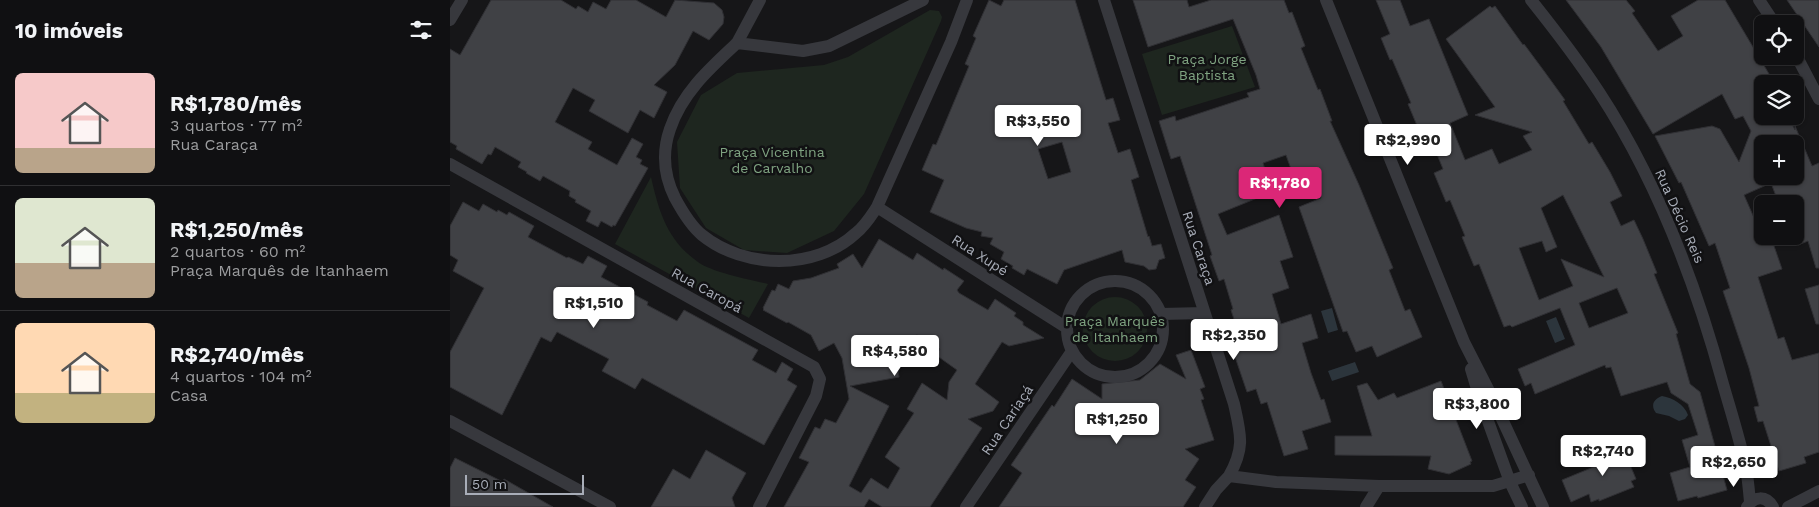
<!DOCTYPE html>
<html lang="pt">
<head>
<meta charset="utf-8">
<style>
	:root { --surface:#101012; --page:#19191b; --text:#f1f3f6; --muted:#9c9d9f; --line:#303032; --accent:#db2777 }
	body { margin:0; font-family:"Work Sans",sans-serif; background:var(--page); color:var(--text); height:100vh; display:flex; flex-direction:column; font-size:19px; white-space:nowrap }
	* { box-sizing:border-box; margin:0 }
	p { font-size:16px; color:var(--muted) }
	.icon { flex:none; width:28px; height:28px; fill:none; stroke:currentColor; stroke-width:2; stroke-linecap:round; stroke-linejoin:round }
	.map { position:relative; flex:1; overflow:hidden }
	.drawer { display:flex; flex-direction:column; background:var(--surface); width:450px }
	.drawer>* { flex:none }
	.tools { position:absolute; left:1304px; top:15px; display:grid; gap:10px }
	.tools a { display:grid; place-items:center; width:50px; height:50px; border-radius:8px; background:var(--surface); box-shadow:0 1px 4px #0004,0 0 0 1px var(--line); font-size:25px }
	.scale { position:absolute; left:15px; bottom:12px; width:119px; box-sizing:border-box; padding-left:5px; border:2px solid #a8adb8; border-top:0; font-size:14px; line-height:18px; white-space:nowrap; color:#a8adb8; -webkit-text-stroke:4px #111113; paint-order:stroke }
	.price { position:absolute; translate:-50% -42px; padding:0 11px; border-radius:5px; background:#fff; color:#222; font-size:16px; line-height:32px; filter:drop-shadow(0 1px 2px #0008) }
	.price::after { content:''; position:absolute; left:50%; top:30px; width:15px; height:11px; margin-left:-8px; background:inherit; clip-path:polygon(0 0,100% 0,50% 100%) }
	.price.selected { background:var(--accent); color:#fff }
	ul { padding:0; list-style:none }
	li { display:flex; align-items:center; gap:15px; height:125px; padding:0 15px }
	li+li { border-top:1px solid var(--line) }
	li span { display:grid; place-items:center; flex:none; width:140px; height:100px; border-radius:8px; color:#555 }
	li>.icon { margin-inline-start:auto }
	span .icon { width:60px; height:60px; fill:#fffc; stroke-width:1 }
	li b { font-size:21px }
	h2 { display:flex; justify-content:space-between; align-items:center; height:60px; padding:0 15px; font-size:21px }
	main { display:flex; flex:1; min-height:0 }
	.map>svg:first-child { display:block }
	.green { fill:#1e261f }
	.water { fill:#2c353c }
	.building { fill:#404145; stroke:#303034; fill-rule:evenodd }
	.lines { fill:none; stroke-linecap:round; stroke-linejoin:round }
	.street { stroke:#37383d; stroke-width:12 }
	.labels { text-anchor:middle; dominant-baseline:central; stroke-width:5; stroke-linejoin:round; paint-order:stroke }
	.park-label { font-size:14px; fill:#7fa381; stroke:#111113 }
	.street-label { font-size:14px; fill:#a8adb8; stroke:#111113 }
</style>
</head>
<body>
<main>
<section class="drawer">
<h2>10 imóveis<svg class="icon" aria-label="filters" viewBox="0 0 24 24"><path d="M4 7h16M4 17h16"/><circle cx="9" cy="7" r="2"/><circle cx="15" cy="17" r="2"/></svg></h2>
<ul>
<li><span style="background:linear-gradient(#f6c9c9 75%,#b9a48a 0)"><svg class="icon" aria-label="home" viewBox="0 0 24 24"><path d="M3 11l9-7 9 7M6 9v11h12V9"/></svg></span><div><b>R$1,780/mês</b><p>3 quartos · 77 m²</p><p>Rua Caraça</p></div></li>
<li><span style="background:linear-gradient(#dfe7d0 65%,#b9a48a 0)"><svg class="icon" aria-label="home" viewBox="0 0 24 24"><path d="M3 11l9-7 9 7M6 9v11h12V9"/></svg></span><div><b>R$1,250/mês</b><p>2 quartos · 60 m²</p><p>Praça Marquês de Itanhaem</p></div></li>
<li><span style="background:linear-gradient(#ffd9b3 70%,#c2b280 0)"><svg class="icon" aria-label="home" viewBox="0 0 24 24"><path d="M3 11l9-7 9 7M6 9v11h12V9"/></svg></span><div><b>R$2,740/mês</b><p>4 quartos · 104 m²</p><p>Casa</p></div></li>
</ul>
</section>
<div class="map">
<svg width="1369" height="507" viewBox="0 0 1369 507">
	<rect width="100%" height="100%" fill="#161618"/>
	<path class="green" d="M480 10 489 11 492 17 491 21 414 194 384 231 337 253 294 250 256 228 230 188 227 142 251 95 287 73 374 65 398 57Z
		M782 26 805 87 712 115 692 54Z
		M201 177C209 212 217 240 248 262 261 272 301 280 318 284L299 318 165 244Z
		M633 329a32 32 0 1 1 64 0a32 32 0 1 1-64 0Z"/>
	<path class="water" d="M882 308 888 330 878 333 871 311Z
		M1106 317 1115 339 1105 343 1096 321Z
		M905 362 909 372 882 381 878 371Z
		M1212 396C1223 398 1234 404 1238 415L1235 419 1229 421 1219 416 1206 413C1200 405 1204 399 1212 396Z"/>
	<path class="building" d="M41 0H111L126 9 128 6 138 12 143 2 156 9 161 0H186L216 17 225 0 264 3 272 10 274 17 273 24 259 40 243 31 225 65 204 85 217 92 204 118 190 110 178 133 139 111 145 100 123 88 105 122 142 142 138 149 167 165 182 138 193 144 186 157 192 160 190 164 198 168 165 226 163 225 162 227 151 221 148 227 136 221 141 211 125 202 126 200 119 196 120 191 93 176 90 181 76 173 77 172 68 167 71 162 45 147 41 155 38 154 32 164 6 149 7 146 0 142V49L10 55Z
		M539 0 551 6 554 0H625L656 100 663 98 670 120 658 123 668 153 680 149 689 177 681 180 698 237 699 236 702 246 711 244 715 258 709 260 706 269 699 270 694 266 675 262 672 250 614 270 607 284 577 269 574 275 562 268 563 266 551 259 554 252 540 244 543 238 531 236 532 232 516 228 480 212 494 180 472 170 483 144 486 145 519 66 515 64 526 38 523 36ZM612 142 621 172 598 179 588 149Z
		M683 0H737L739 7 761 0H834L839 13 842 12 855 46 851 48 868 90 870 89 882 121H880L909 185 943 268 939 270 955 311 960 309 972 337 927 357 922 346 906 352 897 331 893 332 849 207 871 198 862 176 846 183 836 155 813 163 822 192 768 214 777 235 829 215 843 257 830 261 839 288 822 294 831 324 861 314 868 338 852 343 861 373 871 400 874 399 881 422 852 431 858 449 834 456 817 402 811 404 806 389 797 392 781 345 791 341 781 310 783 309 774 279 769 281 760 256 762 255 730 156 721 159 709 121 725 116 726 121 799 97 797 93 810 89 806 75 783 19 698 47Z
		M926 0H950L960 26 979 19 1018 115 1000 123 1015 160 1042 149 1049 164 1082 150 1073 136 1082 132 1025 115 1045 107 996 39 1040 6 1042 8 1045 6 1073 45 1074 44 1094 71 1115 100 1113 101 1139 144 1142 142 1160 172 1172 196 1160 202 1171 226 1184 220 1193 239 1207 273 1204 274 1228 333 1226 334 1240 384 1250 392 1277 490 1248 498 1247 496 1228 501 1220 473 1240 467 1232 440 1248 435 1238 404 1221 393 1217 382 1171 396 1161 367 1156 368 1155 365 1085 394 1081 383 1075 386 1068 369 1125 345 1110 308 1062 327 1060 325 1054 327 1029 264 1024 266 1012 237 1015 236 1000 200 996 202 984 173 993 169 978 132 971 135 958 104 961 103 942 59 940 60 931 38 940 34ZM1113 195 1154 277 1111 259 1123 286 1089 300 1069 248 1092 241 1096 252 1107 247 1091 208ZM1167 288 1178 313 1139 328 1129 303Z
		M1116 0H1176L1185 11 1182 13 1208 51 1233 36 1221 16 1248 0H1275L1325 84H1312V116H1338L1345 130V126L1362 166 1369 163V268H1366L1358 241 1348 245 1345 238V204H1329L1321 183 1294 195 1316 245 1323 243 1332 269 1308 277 1328 339 1334 337 1342 360 1369 353V452L1354 457 1356 463 1329 471 1313 421 1308 422 1304 407 1309 406 1299 368 1273 291 1280 288 1265 243 1259 246 1231 182 1229 183 1205 136 1262 126 1270 129 1289 162 1301 131 1293 116 1285 119 1272 94 1203 134 1151 47ZM1312 144H1345V176H1312Z
		M1337 0H1369V47Z
		M13 202 29 211 33 204 47 212 48 210 57 215 59 212 84 226 78 237 117 258 118 257 133 264 138 256 157 266 151 277 198 302 197 305 227 321 234 310 308 350 302 360 326 373 332 362 343 369 337 380 347 386 314 445 192 378 185 389 176 384 152 371 159 359 107 332 101 342 91 337 52 415 0 387V352L34 288 3 271 8 260 0 255V226Z
		M429 239 463 260 467 253 493 270 494 268 514 281 507 290 509 293 538 310 545 299 566 313 564 316 573 322V325L594 338 559 346 552 342 525 384 549 402 543 411 518 419 532 428 480 507H432L419 499 414 507H334L359 462 349 458 365 427 370 429 375 419 386 423 399 399 392 358 384 343 369 351 361 335 338 322 337 323 313 310 314 309 313 308 322 290 325 291 328 284 339 289 343 281 361 278 389 268 387 264 403 254 412 268ZM467 335 490 349 486 355 507 370 499 382 497 400 472 383 457 409 464 413 435 457 450 468 438 489 421 478 411 493 399 486 439 406 400 386 449 377 443 342Z
		M1369 285V324H1366L1355 289Z
		M741 350 755 387 750 389 754 399 751 400 764 440 735 449 749 459 735 480 746 487 733 507H549L572 473 561 465 602 405 604 407 622 379 652 399V384L690 380 710 364 736 379 726 355Z
		M991 381 1022 461 1020 462 1021 464 999 474 978 469 981 456 885 455V436H922L907 386 917 383 928 400 944 393 947 398Z
		M1170 441 1186 479 1181 481 1184 487 1149 501V499L1141 502 1139 494 1121 502 1112 480 1158 461 1152 448Z
		M256 450 296 473 282 498 285 507H201L223 469 240 479Z
		M5 458 53 482 54 479 103 507H0V468Z"/>
	<g class="lines">
		<path class="street" d="M473 0 379 46 353 51 287 43C260 68 232 93 220 129 212 152 214 176 225 198 232 211 241 226 252 235 294 269 365 271 406 233 415 226 421 216 427 207L501 42 517 0
			M654 0 784 404C791 435 795 448 779 476L826 482 929 486H1043L1079 475
			M876 0 1014 342 1039 391 1093 507
			M1081 0C1105 30 1128 60 1149 92 1206 179 1246 284 1273 384 1281 412 1290 440 1296 468 1298 479 1299 491 1300 502
			M1309 0 1325 24
			M0 20 12 0
			M287 43 310 0
			M1345 53 1369 99
			M0 164 364 367 370 379 366 396 309 507
			M427 207 617 328
			M617 329a48 48 0 1 1 96 0a48 48 0 1 1-96 0Z
			M711 314 754 313
			M1021 369 1030 399 1060 482 1072 507
			M0 421 160 507
			M516 507 622 351
			M755 507 766 490 779 476
			M916 507 929 486
			M1297 507C1304 496 1316 495 1323 507
			M1338 507 1369 491"/>
	</g>
	<g class="labels">
		<g class="park-label">
			<text x="757" y="59">Praça Jorge<tspan x="757" dy="16">Baptista</tspan></text>
			<text x="322" y="152">Praça Vicentina<tspan x="322" dy="16">de Carvalho</tspan></text>
			<text x="665" y="321">Praça Marquês<tspan x="665" dy="16">de Itanhaem</tspan></text>
		</g>
		<g class="street-label">
			<text transform="translate(1230 216) rotate(66)">Rua Décio Reis</text>
			<text transform="translate(749 248) rotate(72)">Rua Caraça</text>
			<text transform="translate(530 255) rotate(33)">Rua Xupé</text>
			<text transform="translate(257 290) rotate(29)">Rua Caropá</text>
			<text transform="translate(557 420) rotate(-56)">Rua Cariaçá</text>
		</g>
	</g>
</svg>
<div class="tools">
<a><svg class="icon" aria-label="locate" viewBox="0 0 24 24"><circle cx="12" cy="12" r="6"/><path d="M12 2v4M12 18v4M2 12h4M18 12h4"/></svg></a>
<a><svg class="icon" aria-label="layers" viewBox="0 0 24 24"><path d="M12 4l9 5-9 5-9-5zM3 14l9 5 9-5"/></svg></a>
<a>+</a>
<a>−</a>
</div>
<div class="scale">50 m</div>
<b class="price" style="left:588px;top:147px">R$3,550</b>
<b class="price" style="left:958px;top:166px">R$2,990</b>
<b class="price selected" style="left:830px;top:209px">R$1,780</b>
<b class="price" style="left:144px;top:329px">R$1,510</b>
<b class="price" style="left:784px;top:361px">R$2,350</b>
<b class="price" style="left:445px;top:377px">R$4,580</b>
<b class="price" style="left:1027px;top:430px">R$3,800</b>
<b class="price" style="left:667px;top:445px">R$1,250</b>
<b class="price" style="left:1153px;top:477px">R$2,740</b>
<b class="price" style="left:1284px;top:488px">R$2,650</b>
</div>
</main>
</body>
</html>
